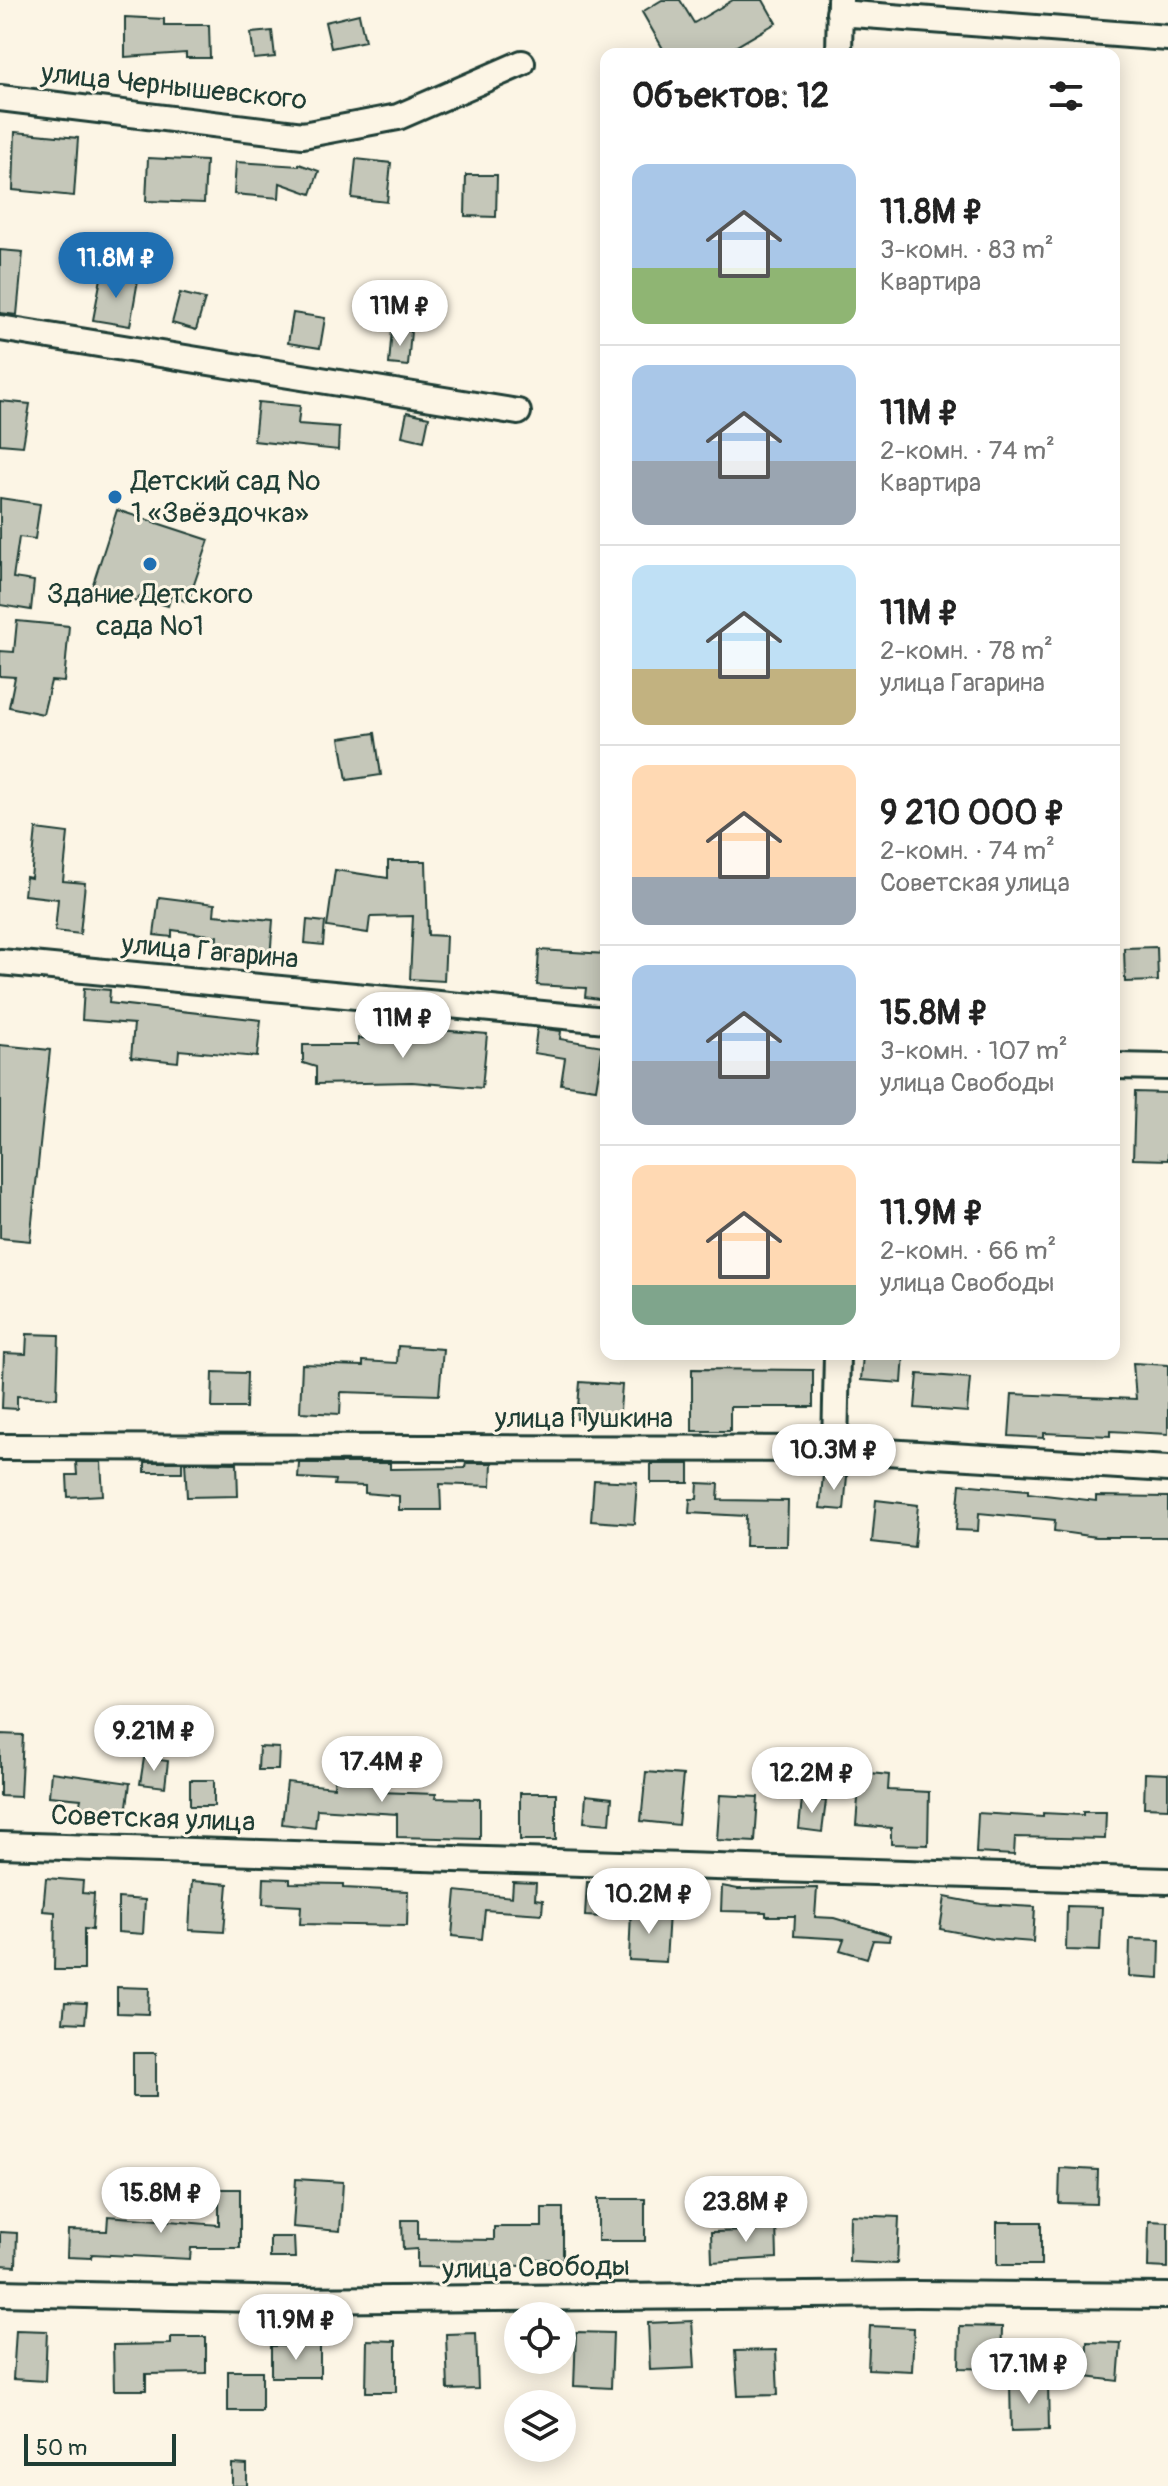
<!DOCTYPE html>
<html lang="ru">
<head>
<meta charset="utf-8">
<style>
	:root { --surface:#fff; --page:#f6f6f6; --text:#222; --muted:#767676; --line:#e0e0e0; --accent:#1f6fb2 }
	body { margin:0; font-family:Pangolin,sans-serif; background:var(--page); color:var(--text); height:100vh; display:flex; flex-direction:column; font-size:30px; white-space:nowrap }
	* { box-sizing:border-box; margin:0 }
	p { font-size:26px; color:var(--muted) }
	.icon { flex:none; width:44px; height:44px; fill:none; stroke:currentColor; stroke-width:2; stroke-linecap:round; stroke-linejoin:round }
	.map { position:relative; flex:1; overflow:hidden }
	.sheet { position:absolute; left:600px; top:48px; width:520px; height:1312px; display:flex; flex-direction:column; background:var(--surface); border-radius:16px; box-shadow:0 4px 20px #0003 }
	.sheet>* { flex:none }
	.fabs { position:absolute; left:504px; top:2302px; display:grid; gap:16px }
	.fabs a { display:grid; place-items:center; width:72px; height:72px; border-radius:50%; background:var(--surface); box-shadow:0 4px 20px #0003; font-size:40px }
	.scale { position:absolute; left:24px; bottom:20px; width:152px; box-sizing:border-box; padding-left:8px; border:4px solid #1f3d34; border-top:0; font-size:22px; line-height:28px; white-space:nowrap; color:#1f3d34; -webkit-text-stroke:6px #fcf5e5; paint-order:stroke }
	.price { position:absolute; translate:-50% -68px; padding:0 18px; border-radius:28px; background:#fff; color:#222; font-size:26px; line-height:52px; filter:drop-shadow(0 2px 4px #0008) }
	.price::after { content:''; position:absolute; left:50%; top:48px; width:24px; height:18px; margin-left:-12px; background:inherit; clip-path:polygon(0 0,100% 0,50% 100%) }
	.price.selected { background:var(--accent); color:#fff }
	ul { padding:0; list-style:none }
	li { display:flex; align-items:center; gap:24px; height:200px; padding:0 32px }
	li+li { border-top:2px solid var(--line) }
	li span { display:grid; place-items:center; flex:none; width:224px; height:160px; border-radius:16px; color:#555 }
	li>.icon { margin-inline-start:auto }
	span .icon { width:96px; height:96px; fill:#fffc; stroke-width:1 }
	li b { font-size:34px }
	h2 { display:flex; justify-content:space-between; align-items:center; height:96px; padding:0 32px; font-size:34px }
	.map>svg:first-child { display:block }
	.building { fill:#c5c7b9; stroke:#1f3d34; stroke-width:2 }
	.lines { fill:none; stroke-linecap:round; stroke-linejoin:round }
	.minor-casing { stroke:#1f3d34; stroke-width:30 }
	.minor { stroke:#fcf5e5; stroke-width:24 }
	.poi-dot { fill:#1f6fb2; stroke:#fcf5e5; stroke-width:3 }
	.labels { text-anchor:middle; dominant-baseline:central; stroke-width:6; stroke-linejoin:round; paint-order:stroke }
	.street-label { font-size:28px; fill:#1f3d34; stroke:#fcf5e5 }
	.poi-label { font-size:28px; fill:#1f3d34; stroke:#fcf5e5; text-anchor:start }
</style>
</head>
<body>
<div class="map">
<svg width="1168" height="2486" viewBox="0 0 1168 2486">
	<rect width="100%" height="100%" fill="#fcf5e5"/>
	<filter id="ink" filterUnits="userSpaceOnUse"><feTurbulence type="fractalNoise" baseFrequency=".0125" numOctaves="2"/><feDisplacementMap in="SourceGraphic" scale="16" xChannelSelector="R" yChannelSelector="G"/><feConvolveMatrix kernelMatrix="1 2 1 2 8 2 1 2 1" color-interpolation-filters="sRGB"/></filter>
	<g filter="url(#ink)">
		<path class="building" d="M662 0H680L694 23 733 0H763L776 23 723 54H666L642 12Z
			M359 14 365 41 331 48 325 22Z
			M125 17 164 19V25H209L210 58H186V53L125 57Z
			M272 31 275 57 254 59 251 33Z
			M15 132 78 138 74 196 13 190Z
			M148 158 206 161 204 203 146 201Z
			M356 159 391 163 387 202 352 198Z
			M236 162 299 166V164L319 171 311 194 280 183 279 198 234 194Z
			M466 175H497L496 217 465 216Z
			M0 250 23 252 17 315 0 313Z
			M102 273 138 280 130 326 93 320Z
			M180 293 205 299 196 330 172 323Z
			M293 313 325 318 320 348 288 343Z
			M392 329 411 331 408 366 389 364Z
			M0 401 30 404 23 446 0 444Z
			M258 402 300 406 298 424 339 427 338 450 254 441Z
			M407 412 429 417 424 441 402 436Z
			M0 498 40 504 35 539 19 537 13 578 34 581 31 610 0 605Z
			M117 510 209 540 188 602 171 596 168 606 139 597 137 602 92 587Z
			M17 621 69 626 64 682 51 681 43 714 9 707 15 677 0 676V651L14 652Z
			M375 733 381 775 347 780 340 738Z
			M36 829 68 833 63 881 85 883 80 934 55 931 58 899 24 895 26 877 31 878Z
			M388 861H426L428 935 446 936 444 981 410 979 413 916 370 917 368 933 327 927 335 870 388 878Z
			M159 897 215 904 214 915 273 920 270 959 216 954 217 936 172 930V937L154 935Z
			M307 920 325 922 323 945 305 943Z
			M1157 947 1158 981 1125 982 1124 948Z
			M539 950 606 954V1000L585 997 586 988 537 985Z
			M84 988 110 990 109 1003 261 1020 257 1057 179 1050 178 1062 131 1057 134 1024 82 1020Z
			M537 1028 561 1031 560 1039 603 1046 596 1089 561 1084 565 1058 534 1053Z
			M426 1029 487 1034 482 1088 412 1082 316 1084V1067L303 1063V1045H358V1038L425 1039Z
			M0 1045 50 1050 30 1241 0 1238Z
			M1135 1092 1168 1093V1160L1133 1159Z
			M27 1334 59 1335 57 1398 17 1396V1409L2 1408 4 1353 26 1354Z
			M398 1346 443 1349 439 1395 341 1392 340 1414 300 1412 302 1364 363 1366V1361L397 1363Z
			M863 1354H904L902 1383 861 1380Z
			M1133 1363 1168 1365V1434L1110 1431V1436L1044 1433V1438L1009 1436 1012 1394 1136 1399Z
			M692 1369 813 1370V1407H730V1431H692Z
			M213 1372 247 1373 246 1408H212Z
			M918 1374 970 1378 967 1412 915 1408Z
			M580 1382 622 1385 619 1423 577 1419Z
			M76 1462H101L103 1495 68 1497 67 1475H77Z
			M145 1462H182V1472H145Z
			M185 1462 237 1463 238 1496 187 1497Z
			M299 1463H390V1469L465 1468 466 1463H492L491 1486 440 1484 441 1510H399V1496L365 1493V1486L334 1485 335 1480 298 1478Z
			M651 1464H689V1483H651Z
			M823 1475 847 1476 844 1510 820 1508Z
			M594 1480 637 1482 634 1524 591 1521Z
			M698 1483 719 1484 718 1500 788 1501 787 1546H745L746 1516 689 1513 690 1499H697Z
			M960 1484 1028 1490V1493L1096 1501V1496L1168 1497V1537H1096L1054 1531 1055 1520 979 1513 978 1531 956 1530Z
			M876 1500 918 1505 914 1547 872 1542Z
			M0 1734 23 1735 20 1797 0 1796Z
			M259 1747 279 1748 278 1770H258Z
			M835 1754 860 1756 859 1782 833 1781Z
			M144 1758 168 1761 165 1787 140 1784Z
			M336 1758 382 1762 380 1792 436 1794 435 1798 480 1799V1839L397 1837V1814L317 1809 315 1828 282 1824 287 1782 334 1787Z
			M51 1772 130 1783 126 1814 79 1808 81 1799 49 1796Z
			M646 1772 683 1775 678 1825 641 1821Z
			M860 1772 889 1775 888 1790 929 1792 928 1845 891 1844V1828L856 1825Z
			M1145 1773 1168 1774V1808L1144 1807Z
			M190 1780H214V1806H190Z
			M520 1793H556V1840H520Z
			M586 1795 612 1798 610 1824 584 1822Z
			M720 1795 758 1797 755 1842 717 1840Z
			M802 1799 826 1801 822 1832 799 1829Z
			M1083 1812H1106L1105 1839 1015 1837 1014 1855 976 1853 978 1813 1043 1817V1813L1083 1815Z
			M46 1878 83 1881 82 1893 94 1894 92 1930 84 1929V1970H54L55 1912 43 1911Z
			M264 1878 290 1879V1883L343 1884V1888L408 1891 407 1926 300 1924 301 1906 263 1904Z
			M192 1881 228 1884 224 1932 189 1930Z
			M513 1882 536 1883 535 1899 543 1900 542 1914 485 1910 482 1939 452 1936 456 1891 512 1897Z
			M587 1882 603 1883 602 1917 585 1916Z
			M722 1886 738 1889 817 1888 815 1917 834 1918 890 1935 889 1941 873 1940 867 1958 840 1950 844 1939 794 1936 795 1916H766V1912L721 1911Z
			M945 1897 982 1904 1035 1907 1033 1942 993 1939 940 1929Z
			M118 1898 145 1900 143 1934 118 1932Z
			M1067 1906 1102 1907 1100 1951 1066 1950Z
			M631 1911 669 1913 666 1962 629 1960Z
			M1130 1939 1160 1940 1159 1978 1129 1976Z
			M117 1987 149 1988 148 2014 117 2013Z
			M65 2002 87 2003 85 2023 63 2022Z
			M133 2053H156V2097H133Z
			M1060 2168 1098 2170 1097 2204 1059 2203Z
			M296 2179 343 2182 340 2231 293 2227Z
			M219 2189H240V2248H191L190 2259 92 2254 91 2258 67 2257 68 2230 107 2231 108 2216 219 2225Z
			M598 2199H645V2241H598Z
			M542 2208H563V2259H526V2266L471 2265V2268L417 2267V2249L403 2250 402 2220H418V2239L494 2240V2227H542Z
			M850 2215 899 2217 897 2264 849 2262Z
			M1149 2221 1168 2222V2268L1148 2267Z
			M776 2222 777 2258 712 2262 711 2232 750 2231V2223Z
			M997 2222H1041V2265H997Z
			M0 2232 17 2233 16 2266 0 2265Z
			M270 2237H294L295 2258H270Z
			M692 2321 695 2368 650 2370 648 2323Z
			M870 2326 914 2328 912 2371 868 2369Z
			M960 2326 1002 2327 1001 2369 959 2368Z
			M16 2330 47 2331 45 2381 13 2379Z
			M576 2332 613 2333 611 2388 574 2386Z
			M476 2333 478 2389 448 2390 446 2334Z
			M171 2337H206V2373L146 2374V2390H114L113 2345 171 2344Z
			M367 2340 396 2341V2392H366Z
			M1087 2342 1121 2343 1118 2381 1086 2377Z
			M271 2346H320V2377H271Z
			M776 2350 778 2395 738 2396 735 2351Z
			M228 2371H262V2411H228Z
			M1010 2382H1048L1049 2430 1011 2431Z
			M232 2464 247 2465V2486H232Z"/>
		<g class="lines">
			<defs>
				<path id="minor" d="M839 13 1168 38
					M839 54 840 0
					M0 98 303 135 398 117 522 63
					M0 328 518 412
					M0 962 606 1020
					M1114 1066 1168 1067
					M0 1447 835 1449 1168 1469
					M835 1449 837 1354
					M0 1845 1168 1881
					M0 2293 292 2300 917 2294 1168 2296"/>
			</defs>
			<use href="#minor" class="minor-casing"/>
			<use href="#minor" class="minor"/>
		</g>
	</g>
	<g class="poi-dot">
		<circle cx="115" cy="497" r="8"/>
		<circle cx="150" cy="564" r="8"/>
	</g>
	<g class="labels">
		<g class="street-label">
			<text transform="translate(174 87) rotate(6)">улица Чернышевского</text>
			<text transform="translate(210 952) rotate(5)">улица Гагарина</text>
			<text x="584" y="1418">улица Пушкина</text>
			<text transform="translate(153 1819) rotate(2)">Советская улица</text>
			<text transform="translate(536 2268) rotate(-1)">улица Свободы</text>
		</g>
		<g class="poi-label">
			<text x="131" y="481">Детский сад №<tspan x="131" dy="32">1 «Звёздочка»</tspan></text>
			<text x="150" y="594" text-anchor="middle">Здание Детского<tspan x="150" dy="32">сада №1</tspan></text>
		</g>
	</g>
</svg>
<div class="fabs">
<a><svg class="icon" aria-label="locate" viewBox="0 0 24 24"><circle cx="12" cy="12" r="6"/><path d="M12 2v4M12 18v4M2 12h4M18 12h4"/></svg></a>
<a><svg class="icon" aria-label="layers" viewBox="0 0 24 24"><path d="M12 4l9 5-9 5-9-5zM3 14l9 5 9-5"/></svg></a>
</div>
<div class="scale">50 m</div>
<b class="price selected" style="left:116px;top:300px">11.8M ₽</b>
<b class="price" style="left:400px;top:348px">11M ₽</b>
<b class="price" style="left:403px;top:1060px">11M ₽</b>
<b class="price" style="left:834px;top:1492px">10.3M ₽</b>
<b class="price" style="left:154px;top:1773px">9.21M ₽</b>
<b class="price" style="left:382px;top:1804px">17.4M ₽</b>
<b class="price" style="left:812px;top:1815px">12.2M ₽</b>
<b class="price" style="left:649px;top:1936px">10.2M ₽</b>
<b class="price" style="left:161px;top:2235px">15.8M ₽</b>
<b class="price" style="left:746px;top:2244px">23.8M ₽</b>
<b class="price" style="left:296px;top:2362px">11.9M ₽</b>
<b class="price" style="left:1029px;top:2406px">17.1M ₽</b>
<section class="sheet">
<h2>Объектов: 12<svg class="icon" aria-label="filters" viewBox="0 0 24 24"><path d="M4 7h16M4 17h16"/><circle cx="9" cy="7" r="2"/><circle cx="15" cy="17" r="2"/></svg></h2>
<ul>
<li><span style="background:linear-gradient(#a9c7e8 65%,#8fb573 0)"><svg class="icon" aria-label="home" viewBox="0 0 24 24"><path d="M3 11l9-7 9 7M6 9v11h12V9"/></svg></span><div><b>11.8M ₽</b><p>3-комн. · 83 m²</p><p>Квартира</p></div></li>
<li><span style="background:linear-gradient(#a9c7e8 60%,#9aa5b1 0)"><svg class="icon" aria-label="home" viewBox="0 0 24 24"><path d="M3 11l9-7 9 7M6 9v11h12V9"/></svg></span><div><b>11M ₽</b><p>2-комн. · 74 m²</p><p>Квартира</p></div></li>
<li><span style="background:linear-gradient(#bfe0f5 65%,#c2b280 0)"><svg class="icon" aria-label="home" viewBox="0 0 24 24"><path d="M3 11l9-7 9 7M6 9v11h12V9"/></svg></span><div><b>11M ₽</b><p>2-комн. · 78 m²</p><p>улица Гагарина</p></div></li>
<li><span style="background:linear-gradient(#ffd9b3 70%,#9aa5b1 0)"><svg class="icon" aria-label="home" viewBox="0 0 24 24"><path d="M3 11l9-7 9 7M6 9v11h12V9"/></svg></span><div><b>9 210 000 ₽</b><p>2-комн. · 74 m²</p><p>Советская улица</p></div></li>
<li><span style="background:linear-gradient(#a9c7e8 60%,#9aa5b1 0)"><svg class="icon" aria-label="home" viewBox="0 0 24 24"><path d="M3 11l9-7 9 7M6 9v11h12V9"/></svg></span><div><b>15.8M ₽</b><p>3-комн. · 107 m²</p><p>улица Свободы</p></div></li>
<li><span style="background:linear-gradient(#ffd9b3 75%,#7fa58c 0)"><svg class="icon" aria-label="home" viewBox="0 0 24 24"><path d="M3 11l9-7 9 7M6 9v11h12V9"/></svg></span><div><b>11.9M ₽</b><p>2-комн. · 66 m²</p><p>улица Свободы</p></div></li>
</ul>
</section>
</div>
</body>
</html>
